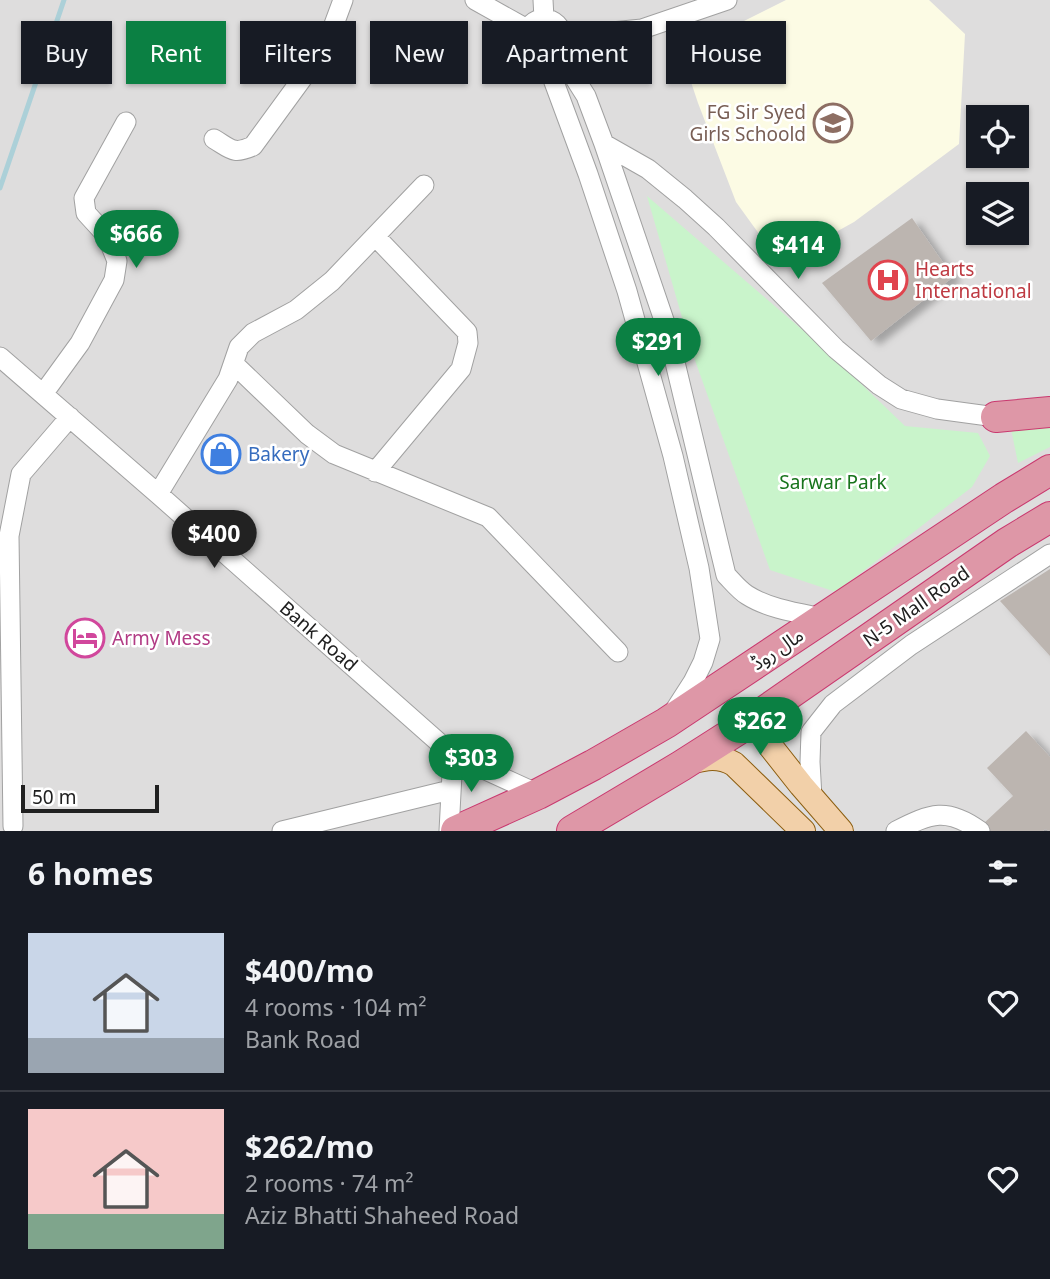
<!DOCTYPE html>
<html lang="en">
<head>
<meta charset="utf-8">
<style>
	:root { --surface:#171b24; --page:#242831; --text:#f1f3f6; --muted:#9ea1a6; --line:#363941; --accent:#0b8043 }
	body { margin:0; font-family:"Noto Sans","Noto Sans Arabic",sans-serif; background:var(--page); color:var(--text); height:100vh; display:flex; flex-direction:column; font-size:26px; white-space:nowrap }
	* { box-sizing:border-box; margin:0 }
	p { font-size:23px; color:var(--muted) }
	.icon { flex:none; width:38px; height:38px; fill:none; stroke:currentColor; stroke-width:2; stroke-linecap:round; stroke-linejoin:round }
	.map { position:relative; height:831px; overflow:hidden }
	.sheet { display:flex; flex-direction:column; background:var(--surface); flex:1 }
	.sheet>* { flex:none }
	.banner { position:absolute; left:21px; top:21px; width:1008px; height:63px; display:flex; gap:14px }
	.buttons { position:absolute; left:966px; top:105px; display:grid; gap:14px }
	.buttons a { display:grid; place-items:center; width:63px; height:63px; border-radius:0px; background:var(--surface); box-shadow:0 2px 5px #0004; font-size:35px }
	.scale { position:absolute; left:21px; bottom:18px; width:138px; box-sizing:border-box; padding-left:7px; border:4px solid #202020; border-top:0; font-size:19px; line-height:24px; white-space:nowrap; color:#202020; -webkit-text-stroke:5px #fff; paint-order:stroke }
	.price { position:absolute; translate:-50% -60px; padding:0 16px; border-radius:24px; background:var(--accent); color:#fff; font-size:23px; line-height:46px; filter:drop-shadow(0 2px 4px #0008) }
	.price::after { content:''; position:absolute; left:50%; top:42px; width:21px; height:16px; margin-left:-10px; background:inherit; clip-path:polygon(0 0,100% 0,50% 100%) }
	.price.on { background:#222; color:#fff }
	ul { padding:0; list-style:none }
	li { display:flex; align-items:center; gap:21px; height:175px; padding:0 28px }
	li+li { border-top:2px solid var(--line) }
	li span { display:grid; place-items:center; flex:none; width:196px; height:140px; border-radius:0px; color:#555 }
	li>.icon { margin-inline-start:auto }
	span .icon { width:84px; height:84px; fill:#fffc; stroke-width:1 }
	li b { font-size:30px }
	h2 { display:flex; justify-content:space-between; align-items:center; height:84px; padding:0 28px; font-size:30px }
	.chip { padding:0 24px; border-radius:0px; background:var(--surface); box-shadow:0 2px 5px #0004; font-size:24px; line-height:63px }
	.chip.on { background:var(--accent); color:#fff }
	.map>svg:first-child { display:block }
	.residential { fill:#dedddd; fill-rule:evenodd }
	.education { fill:#fcfbe4 }
	.park { fill:#c9f4cb }
	.lines { fill:none; stroke-linecap:round; stroke-linejoin:round }
	.stream { stroke:#acd0d8; stroke-width:5 }
	.building { fill:#bcb5b0; filter:url(#shadow) }
	.minor-casing { stroke:#a1a1a1; stroke-width:21 }
	.major-casing { stroke:#8c5e10; stroke-width:26 }
	.highway-casing { stroke:#c9396f; stroke-width:32 }
	.minor { stroke:#fff; stroke-width:19 }
	.major { stroke:#f2d0a9; stroke-width:24 }
	.highway { stroke:#de97a7; stroke-width:30 }
	.labels { text-anchor:middle; dominant-baseline:central; stroke-width:5; stroke-linejoin:round; paint-order:stroke }
	.education-label { font-size:19px; fill:#785e54; stroke:#fff; text-anchor:end }
	.health-label { font-size:19px; fill:#be3a42; stroke:#fff; text-anchor:start }
	.shop-label { font-size:19px; fill:#366cbe; stroke:#fff; text-anchor:start }
	.park-label { font-size:19px; fill:#18741c; stroke:#fff }
	.street-label { font-size:19px; fill:#202020; stroke:#fff }
	.hotel-label { font-size:19px; fill:#b23c85; stroke:#fff; text-anchor:start }
</style>
</head>
<body>
<div class="map">
<svg width="1050" height="831" viewBox="0 0 1050 831">
	<defs>
		<filter id="shadow"><feDropShadow dx="8" dy="4.5" stdDeviation="3.5" flood-color="#0004"/></filter>
	</defs>
	<rect width="100%" height="100%" fill="#efece7"/>
	<path class="residential" d="M0 0H1050V831H0ZM978 117H1017V156H978ZM978 194H1017V233H978Z"/>
	<path class="education" d="M786 0H929L965 34 959 144 854 222 780 263 736 202 698 103 680 49 738 24Z"/>
	<path class="park" d="M647 196 828 352 905 426 978 433 990 456 972 487 836 592 770 570 692 352Z
		M1050 427V447L1018 463 1011 429Z"/>
	<g class="lines">
		<path class="stream" d="M0 188 64 0"/>
	</g>
	<path class="building" d="M912 218 953 277 871 341 822 283Z
		M1050 569V656L1000 601Z
		M1026 731 1050 757V831L1045 829 1043 831H988L982 825 1013 796 987 768Z"/>
	<g class="lines">
		<defs>
			<path id="minor" d="M475 0 527 29
				M543 0 544 18
				M526 37a18 18 0 1 1 36 0a18 18 0 1 1-36 0Z
				M562 37 642 29 727 0
				M557 50 586 96 604 144 667 329 726 575C732 581 739 590 747 595 769 609 798 613 823 618
				M544 55 588 174 627 291 673 456 699 568 710 639 703 662 693 682 675 710
				M214 139C231 149 233 155 253 146L326 46 343 0
				M604 144 648 169 685 199 716 227 836 349 879 385 901 399 937 409 996 417
				M375 236 467 332 468 343 461 369 375 472
				M0 357 158 494 453 755 538 794
				M234 364 307 434 334 454 488 517 618 652
				M43 394 80 343 114 280 117 261 107 236 86 213 84 198 126 122
				M158 494 228 379 239 347 253 333 296 310 332 281 424 185
				M812 797 810 762 811 732 833 704 911 645 1050 554
				M13 826 9 536 21 474 70 417
				M282 831 442 792 451 791
				M449 831 453 755
				M896 831C931 813 947 807 980 831"/>
			<path id="major" d="M783 700 773 712 769 722 768 731 771 747 801 785 841 831
				M689 762C706 758 718 755 734 764L803 831"/>
			<path id="highway" d="M996 417 1050 412
				M456 831 538 794 593 765 666 723 1004 498 1050 470
				M572 831 681 766 739 729 1007 543 1050 517"/>
		</defs>
		<use href="#minor" class="minor-casing"/>
		<use href="#major" class="major-casing"/>
		<use href="#highway" class="highway-casing"/>
		<use href="#minor" class="minor"/>
		<use href="#major" class="major"/>
		<use href="#highway" class="highway"/>
	</g>
	<defs>
		<symbol id="school-ring" viewBox="-11 -11 22 22"><circle r="9.5" fill="#fff" stroke="#8d6e63" stroke-width="1.5"/><path d="M0-5L7-2L0 1L-7-2ZM-4 1L0 2.5L4 1V4Q0 6-4 4Z" fill="#8d6e63"/></symbol>
		<symbol id="hospital-ring" viewBox="-11 -11 22 22"><circle r="9.5" fill="#fff" stroke="#e0444e" stroke-width="1.5"/><path d="M-5-5h3v3.5h4V-5h3V5h-3V1.5h-4V5h-3Z" fill="#e0444e"/></symbol>
		<symbol id="shop-ring" viewBox="-11 -11 22 22"><circle r="9.5" fill="#fff" stroke="#3f7fe0" stroke-width="1.5"/><path d="M-5-2.5h2.3a2.7 3.5 0 0 1 5.4 0H5L5.5 6h-11ZM-1.5-2.5h3a1.5 2.3 0 0 0-3 0Z" fill="#3f7fe0"/></symbol>
		<symbol id="hotel-ring" viewBox="-11 -11 22 22"><circle r="9.5" fill="#fff" stroke="#d1479c" stroke-width="1.5"/><path d="M-6-4.5h1.5V1H6V5H4.5V3h-9V5H-6ZM-4 0a1.8 1.8 0 1 1 3.6 0ZM.5 0V-2.5h3Q6-2.5 6 0Z" fill="#d1479c"/></symbol>
	</defs>
	<g fill-rule="evenodd">
		<use href="#school-ring" x="811" y="101" width="44" height="44"/>
		<use href="#hospital-ring" x="866" y="258" width="44" height="44"/>
		<use href="#shop-ring" x="199" y="432" width="44" height="44"/>
		<use href="#hotel-ring" x="63" y="616" width="44" height="44"/>
	</g>
	<g class="labels">
		<g class="education-label">
			<text x="806" y="112">FG Sir Syed<tspan x="806" dy="22">Girls Schoold</tspan></text>
		</g>
		<g class="health-label">
			<text x="915" y="269">Hearts<tspan x="915" dy="22">International</tspan></text>
		</g>
		<g class="shop-label">
			<text x="248" y="454">Bakery</text>
		</g>
		<g class="park-label">
			<text x="833" y="482">Sarwar Park</text>
		</g>
		<g class="street-label">
			<text transform="translate(916 606) rotate(-35)">N-5 Mall Road</text>
			<text transform="translate(319 636) rotate(41)">Bank Road</text>
			<text transform="translate(777 649) rotate(-34)">مال روڈ</text>
		</g>
		<g class="hotel-label">
			<text x="112" y="638">Army Mess</text>
		</g>
	</g>
</svg>
<div class="buttons">
<a><svg class="icon" aria-label="locate" viewBox="0 0 24 24"><circle cx="12" cy="12" r="6"/><path d="M12 2v4M12 18v4M2 12h4M18 12h4"/></svg></a>
<a><svg class="icon" aria-label="layers" viewBox="0 0 24 24"><path d="M12 4l9 5-9 5-9-5zM3 14l9 5 9-5"/></svg></a>
</div>
<div class="scale">50 m</div>
<b class="price" style="left:136px;top:270px">$666</b>
<b class="price" style="left:798px;top:281px">$414</b>
<b class="price" style="left:658px;top:378px">$291</b>
<b class="price on" style="left:214px;top:570px">$400</b>
<b class="price" style="left:760px;top:757px">$262</b>
<b class="price" style="left:471px;top:794px">$303</b>
<div class="banner">
<a class="chip">Buy</a>
<a class="chip on">Rent</a>
<a class="chip">Filters</a>
<a class="chip">New</a>
<a class="chip">Apartment</a>
<a class="chip">House</a>
</div>
</div>
<section class="sheet">
<h2>6 homes<svg class="icon" aria-label="filters" viewBox="0 0 24 24"><path d="M4 7h16M4 17h16"/><circle cx="9" cy="7" r="2"/><circle cx="15" cy="17" r="2"/></svg></h2>
<ul>
<li><span style="background:linear-gradient(#c9d6e8 75%,#9aa5b1 0)"><svg class="icon" aria-label="home" viewBox="0 0 24 24"><path d="M3 11l9-7 9 7M6 9v11h12V9"/></svg></span><div><b>$400/mo</b><p>4 rooms · 104 m²</p><p>Bank Road</p></div><svg class="icon" aria-label="heart" viewBox="0 0 24 24"><path d="M12 20l-8-8c-3-5 5-10 8-4 3-6 11-1 8 4z"/></svg></li>
<li><span style="background:linear-gradient(#f6c9c9 75%,#7fa58c 0)"><svg class="icon" aria-label="home" viewBox="0 0 24 24"><path d="M3 11l9-7 9 7M6 9v11h12V9"/></svg></span><div><b>$262/mo</b><p>2 rooms · 74 m²</p><p>Aziz Bhatti Shaheed Road</p></div><svg class="icon" aria-label="heart" viewBox="0 0 24 24"><path d="M12 20l-8-8c-3-5 5-10 8-4 3-6 11-1 8 4z"/></svg></li>
</ul>
</section>
</body>
</html>
